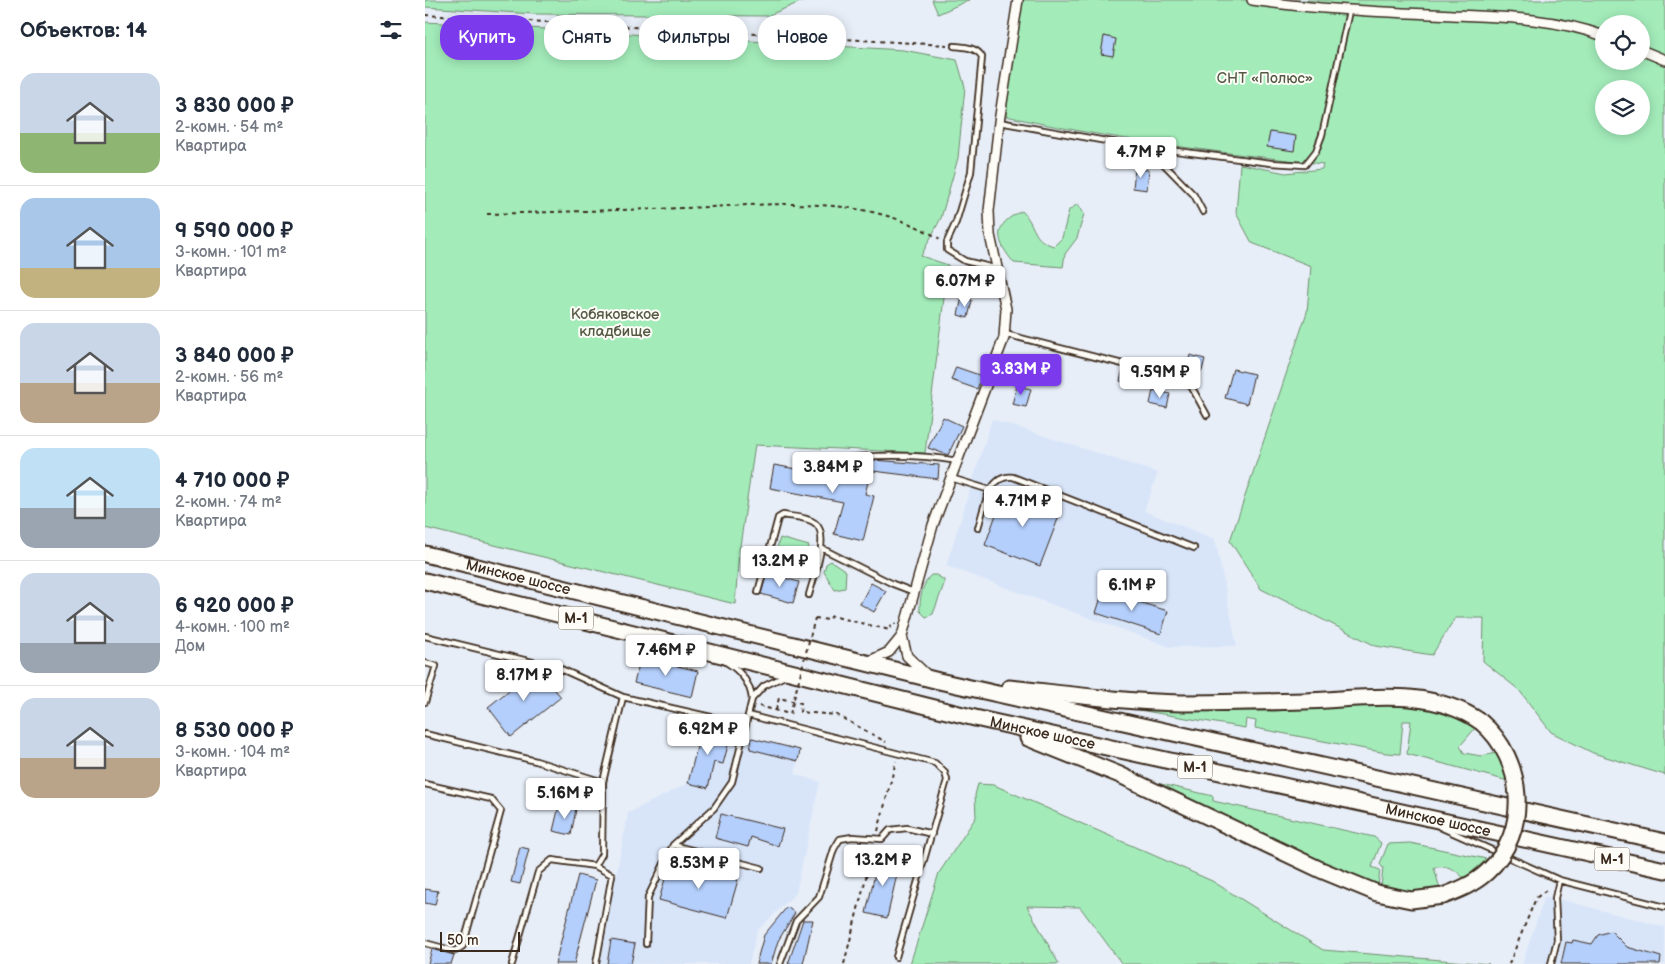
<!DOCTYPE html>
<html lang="ru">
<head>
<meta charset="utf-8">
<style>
	:root { --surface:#fff; --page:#f2f2f3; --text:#1f2937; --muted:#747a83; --line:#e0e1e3; --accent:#7c3aed }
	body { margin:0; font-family:"Balsamiq Sans",sans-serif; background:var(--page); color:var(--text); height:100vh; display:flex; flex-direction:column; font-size:19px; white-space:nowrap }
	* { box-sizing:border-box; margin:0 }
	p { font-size:16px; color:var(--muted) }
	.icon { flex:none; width:28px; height:28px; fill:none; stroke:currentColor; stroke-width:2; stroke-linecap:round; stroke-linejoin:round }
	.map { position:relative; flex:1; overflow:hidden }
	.drawer { display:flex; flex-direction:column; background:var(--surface); width:425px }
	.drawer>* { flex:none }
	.banner { position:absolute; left:15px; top:15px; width:475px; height:45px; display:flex; gap:10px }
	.tools { position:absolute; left:1170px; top:15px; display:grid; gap:10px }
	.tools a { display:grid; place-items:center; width:55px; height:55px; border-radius:50%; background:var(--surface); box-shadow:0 2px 12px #0003; font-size:25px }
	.scale { position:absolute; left:15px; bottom:12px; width:80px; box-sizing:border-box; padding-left:5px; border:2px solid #3b2a1e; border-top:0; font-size:14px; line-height:18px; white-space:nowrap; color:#3b2a1e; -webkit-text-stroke:4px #fdfcf7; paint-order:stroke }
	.price { position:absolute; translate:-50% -42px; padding:0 11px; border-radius:5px; background:#fff; color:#222; font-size:16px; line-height:32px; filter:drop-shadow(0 1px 2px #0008) }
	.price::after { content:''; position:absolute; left:50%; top:30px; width:15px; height:11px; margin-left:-8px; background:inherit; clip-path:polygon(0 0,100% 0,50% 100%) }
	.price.active { background:var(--accent); color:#fff }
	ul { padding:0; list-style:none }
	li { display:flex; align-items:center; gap:15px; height:125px; padding:0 20px }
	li+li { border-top:1px solid var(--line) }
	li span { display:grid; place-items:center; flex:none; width:140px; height:100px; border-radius:15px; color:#555 }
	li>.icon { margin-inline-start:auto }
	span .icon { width:60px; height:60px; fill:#fffc; stroke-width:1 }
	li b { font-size:21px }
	h2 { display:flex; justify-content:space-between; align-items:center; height:60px; padding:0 20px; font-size:21px }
	.chip { padding:0 18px; border-radius:20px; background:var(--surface); box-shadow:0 2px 12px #0003; font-size:18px; line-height:45px }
	.chip.active { background:var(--accent); color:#fff }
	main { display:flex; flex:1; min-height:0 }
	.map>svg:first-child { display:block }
	.built { fill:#d8e5f9 }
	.green { fill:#a3ecba; stroke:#6f8b6c; fill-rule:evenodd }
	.building { fill:#b4cffc; stroke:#3b2a1e }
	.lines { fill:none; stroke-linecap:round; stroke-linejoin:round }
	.lane-casing { stroke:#3b2a1e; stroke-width:8 }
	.street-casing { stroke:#3b2a1e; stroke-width:12 }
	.highway-casing { stroke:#3b2a1e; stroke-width:19 }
	.path { stroke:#3b2a1e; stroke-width:2; stroke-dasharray:4 4; stroke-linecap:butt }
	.lane { stroke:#fdfcf7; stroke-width:4.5 }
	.street { stroke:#fdfcf7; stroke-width:9 }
	.highway { stroke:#fdfcf7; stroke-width:15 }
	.highway-bridge-casing { stroke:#3b2a1e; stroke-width:19; stroke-linecap:butt }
	.path-bridge { stroke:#3b2a1e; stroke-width:2; stroke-dasharray:4 4; stroke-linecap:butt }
	.highway-bridge { stroke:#fdfcf7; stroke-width:15 }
	.labels { text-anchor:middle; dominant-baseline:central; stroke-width:4; stroke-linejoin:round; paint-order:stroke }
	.shield { fill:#fdfcf7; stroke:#75695f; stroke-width:1 }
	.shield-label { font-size:14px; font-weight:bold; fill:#3b2a1e }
	.park-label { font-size:15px; fill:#555a45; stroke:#fdfcf7 }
	.street-label { font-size:15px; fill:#3b2a1e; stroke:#fdfcf7 }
</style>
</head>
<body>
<main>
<section class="drawer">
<h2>Объектов: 14<svg class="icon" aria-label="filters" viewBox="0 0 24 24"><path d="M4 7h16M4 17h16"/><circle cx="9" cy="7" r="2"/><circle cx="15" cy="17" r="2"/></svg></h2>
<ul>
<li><span style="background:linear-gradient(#c9d6e8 60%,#8fb573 0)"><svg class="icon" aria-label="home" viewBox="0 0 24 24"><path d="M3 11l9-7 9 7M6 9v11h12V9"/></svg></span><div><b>3 830 000 ₽</b><p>2-комн. · 54 m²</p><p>Квартира</p></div></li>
<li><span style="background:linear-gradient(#a9c7e8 70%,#c2b280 0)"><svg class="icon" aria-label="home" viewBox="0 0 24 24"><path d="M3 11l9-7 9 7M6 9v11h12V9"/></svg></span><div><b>9 590 000 ₽</b><p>3-комн. · 101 m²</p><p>Квартира</p></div></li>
<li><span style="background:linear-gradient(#c9d6e8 60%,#b9a48a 0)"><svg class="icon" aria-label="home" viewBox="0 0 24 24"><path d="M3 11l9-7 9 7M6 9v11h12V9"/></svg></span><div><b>3 840 000 ₽</b><p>2-комн. · 56 m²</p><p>Квартира</p></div></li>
<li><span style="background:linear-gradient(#bfe0f5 60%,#9aa5b1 0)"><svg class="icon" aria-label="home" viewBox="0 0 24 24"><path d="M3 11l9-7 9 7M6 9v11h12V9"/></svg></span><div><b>4 710 000 ₽</b><p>2-комн. · 74 m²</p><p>Квартира</p></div></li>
<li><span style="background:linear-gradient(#c9d6e8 70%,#9aa5b1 0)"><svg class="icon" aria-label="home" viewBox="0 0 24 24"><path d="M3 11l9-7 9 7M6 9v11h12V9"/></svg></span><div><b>6 920 000 ₽</b><p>4-комн. · 100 m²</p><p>Дом</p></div></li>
<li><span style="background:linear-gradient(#c9d6e8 60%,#b9a48a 0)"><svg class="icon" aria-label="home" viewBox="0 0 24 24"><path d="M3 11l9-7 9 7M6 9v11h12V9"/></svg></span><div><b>8 530 000 ₽</b><p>3-комн. · 104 m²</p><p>Квартира</p></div></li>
</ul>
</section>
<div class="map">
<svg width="1240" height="964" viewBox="0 0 1240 964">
	<rect width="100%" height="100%" fill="#e7eef8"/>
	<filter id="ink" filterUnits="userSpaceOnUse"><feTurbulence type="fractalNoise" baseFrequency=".02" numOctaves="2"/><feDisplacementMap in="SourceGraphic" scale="10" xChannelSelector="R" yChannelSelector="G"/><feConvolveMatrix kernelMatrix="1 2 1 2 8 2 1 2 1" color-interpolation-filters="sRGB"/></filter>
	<g filter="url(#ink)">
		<path class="built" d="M567 419 733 473 719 511 790 539 812 646 745 647 521 566Z
			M276 724 375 750 370 774 395 782 371 893 332 931 324 964H174L203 813 263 783Z
			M1119 898H1130L1240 927V964H1097Z"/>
		<path class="green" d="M0 0H380L342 16 109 14 0 7Z
			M507 0H544L513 14Z
			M589 0H1240V775L1168 753 1126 732 1094 690 1058 661 1059 618H1030L1007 655 951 646 836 589 805 541 882 312 886 266 827 243 811 213 815 164 861 173 897 169 898 164C792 152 686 140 581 116ZM1179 24H1216V61H1179ZM1179 89H1216V126H1179Z
			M0 22 478 50 532 60 540 87 533 158 516 218 496 256 523 265 500 453 330 445 314 553 310 604 0 528Z
			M653 204 659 214 652 238 640 254 638 267 589 263C571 241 566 225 597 211 612 226 606 240 629 246L637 238 644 210Z
			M355 538 384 546 375 579 345 570Z
			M406 561 421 571 420 588 410 590 399 572 401 564Z
			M506 575H511L519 580V584L508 614 501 617 495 611C494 600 498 582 506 575Z
			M965 703C994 705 1027 709 1051 727L1035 746 1039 753 1056 756 1072 753 1083 781 982 754 986 721H978L975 754 961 753 830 728 831 721 821 719 820 728 714 710 850 711Z
			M723 781 788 796V801L949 837 956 843 947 867 955 870 953 886 921 874Z
			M553 784 569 785 787 881 898 950 1064 964H697L655 907 602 906 634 964H485L514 873 551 817 550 795Z
			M985 843 1062 859 1039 879C1032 869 1021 864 1009 868L1015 889C994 894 977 891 956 887L958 868 955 864 963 844Z"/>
		<path class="building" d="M679 36 691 39 688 56 676 54Z
			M845 132 871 136 869 151 842 147Z
			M710 169 724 170 722 190 708 188Z
			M537 297 547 300 543 318 533 315Z
			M765 355 780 359 777 371 762 367Z
			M531 367 557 376 552 389 526 380Z
			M698 369 717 374 714 386 695 381Z
			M808 369 829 374 822 404 800 398Z
			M592 386 606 389 601 407 587 404Z
			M728 390 745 394 742 408 725 404Z
			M518 417 537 426 523 455 503 448Z
			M448 460 514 465 513 479 448 471Z
			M426 462 447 466 440 494 449 496 438 541 409 534 418 502 345 488 349 465 422 478Z
			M580 490 636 511 615 566 560 545Z
			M342 573 374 582 368 603 336 594Z
			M446 583 461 591 449 612 435 604Z
			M678 591 743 611 736 634 671 613Z
			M216 657 273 671 267 697 209 683Z
			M112 668 136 697 86 737 63 707Z
			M277 727 306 734 298 764 289 762 283 788 263 783Z
			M327 738 375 750 373 761 325 749Z
			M134 806 151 809 146 835 128 831Z
			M296 814 358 829 353 846 326 837 323 847 290 838Z
			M95 847 104 849 95 884 86 882Z
			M454 856 475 861 462 918 441 913Z
			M248 863 313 880 302 918 234 900 242 872 245 873Z
			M153 875 171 880 149 964H130Z
			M0 889 13 891 10 905 0 903Z
			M362 907 370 913 353 941 346 964H331L339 935Z
			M378 920H388L378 964H363Z
			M1186 931 1202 947 1236 957 1235 964H1136L1141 942 1147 943 1148 940 1167 944 1173 935Z
			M186 940 210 944 206 964H182Z
			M7 949 29 955 26 964H3Z"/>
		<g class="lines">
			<defs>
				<path id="lane" d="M529 46C539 47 552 47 557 57L546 172 531 222 522 242V250L540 261 573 269
					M574 122 704 145 846 163 880 165 891 151 897 135 924 11
					M722 147 769 195 778 212
					M580 334 749 377 766 386 782 415
					M396 461C440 455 488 453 533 461
					M526 478 565 490
					M553 528C559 509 563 474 588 477L769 548
					M396 548 468 584 489 592
					M333 592 353 518 358 515C367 517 384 517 391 524 405 536 388 579 384 595
					M0 636 136 669 198 697 321 725
					M0 663 11 666 0 702
					M327 699 339 686 360 676
					M323 715 510 763 520 773 522 780 471 957
					M0 734 111 761 178 782 177 854 170 866 127 860 113 872 87 964
					M178 782 198 697
					M0 784 66 799 76 811 38 946 30 951 0 943
					M1015 827 1134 880 1240 907
					M248 845 336 868
					M170 866 187 875 171 964
					M221 944 223 897 248 845 289 808 307 782 327 699C325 682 316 671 301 662
					M355 964 371 921 394 897 409 849 415 839 427 837 457 839 465 830 482 828 507 834
					M1126 964 1132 940 1130 898 1134 880"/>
				<path id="street" d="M827 0C894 10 961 12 1028 15 1080 17 1130 18 1179 36
					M1216 50 1240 60
					M477 636 482 656 503 676
					M442 662 464 652 477 636 508 525 579 338 581 309 565 235 564 211 574 122 593 0"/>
				<g id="highway">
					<path id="s1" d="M0 554 514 681 1240 842"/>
					<path id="s2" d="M0 581 550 718 1240 870"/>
					<path d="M584 688C642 694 699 702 757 703 798 703 839 702 879 701 939 699 1004 686 1056 722"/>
					<path d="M603 738 695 775 896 870 952 893 986 900 1018 896"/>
				</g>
			</defs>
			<use href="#lane" class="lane-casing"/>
			<use href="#street" class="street-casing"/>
			<use href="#highway" class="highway-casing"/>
			<path class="path" d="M0 15 522 45
				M62 214C128 212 194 210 260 208 346 205 438 192 515 239
				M390 618 403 620 407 616 465 630 467 623 471 624
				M334 706 365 714
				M351 710 354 698 376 703 375 712 412 715 461 742
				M453 831 471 761
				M419 964 449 846
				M1084 964 1111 898 1124 888"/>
			<use href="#lane" class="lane"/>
			<use href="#street" class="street"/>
			<use href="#highway" class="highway"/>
			<defs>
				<path id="highway-bridge" d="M1018 896C1034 890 1049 884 1062 872 1106 832 1100 759 1056 722"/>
			</defs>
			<use href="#highway-bridge" class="highway-bridge-casing"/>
			<path class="path-bridge" d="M365 714 390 618"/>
			<use href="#highway-bridge" class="highway-bridge"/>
		</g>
	</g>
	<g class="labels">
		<g class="shield">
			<rect x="133.5" y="606.5" width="35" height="23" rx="4"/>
			<rect x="752.5" y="755.5" width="35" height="23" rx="4"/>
			<rect x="1169.5" y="847.5" width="35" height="23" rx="4"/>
		</g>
		<g class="shield-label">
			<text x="151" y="618">М-1</text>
			<text x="770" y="767">М-1</text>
			<text x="1187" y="859">М-1</text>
		</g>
		<g class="park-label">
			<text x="840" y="78">СНТ «Полюс»</text>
			<text x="190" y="314">Кобяковское<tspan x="190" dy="17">кладбище</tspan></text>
		</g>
		<g class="street-label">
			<text stroke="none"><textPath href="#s1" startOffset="96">Минское шоссе</textPath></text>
			<text stroke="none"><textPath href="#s2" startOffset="636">Минское шоссе</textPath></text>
			<text stroke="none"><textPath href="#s2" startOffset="1041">Минское шоссе</textPath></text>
		</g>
	</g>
</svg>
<div class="tools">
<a><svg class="icon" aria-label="locate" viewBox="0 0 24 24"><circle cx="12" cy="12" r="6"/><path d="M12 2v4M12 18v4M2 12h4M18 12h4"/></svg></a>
<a><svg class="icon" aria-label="layers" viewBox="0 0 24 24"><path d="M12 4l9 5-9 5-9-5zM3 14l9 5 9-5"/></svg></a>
</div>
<div class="scale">50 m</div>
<b class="price" style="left:716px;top:179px">4.7M ₽</b>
<b class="price" style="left:540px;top:308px">6.07M ₽</b>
<b class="price active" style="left:596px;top:396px">3.83M ₽</b>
<b class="price" style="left:735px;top:399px">9.59M ₽</b>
<b class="price" style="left:408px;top:494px">3.84M ₽</b>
<b class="price" style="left:598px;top:528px">4.71M ₽</b>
<b class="price" style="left:355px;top:588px">13.2M ₽</b>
<b class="price" style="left:707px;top:612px">6.1M ₽</b>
<b class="price" style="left:241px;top:677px">7.46M ₽</b>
<b class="price" style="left:99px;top:702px">8.17M ₽</b>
<b class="price" style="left:283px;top:756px">6.92M ₽</b>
<b class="price" style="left:140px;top:820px">5.16M ₽</b>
<b class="price" style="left:458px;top:887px">13.2M ₽</b>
<b class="price" style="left:274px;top:890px">8.53M ₽</b>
<div class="banner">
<a class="chip active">Купить</a>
<a class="chip">Снять</a>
<a class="chip">Фильтры</a>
<a class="chip">Новое</a>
</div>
</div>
</main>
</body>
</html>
